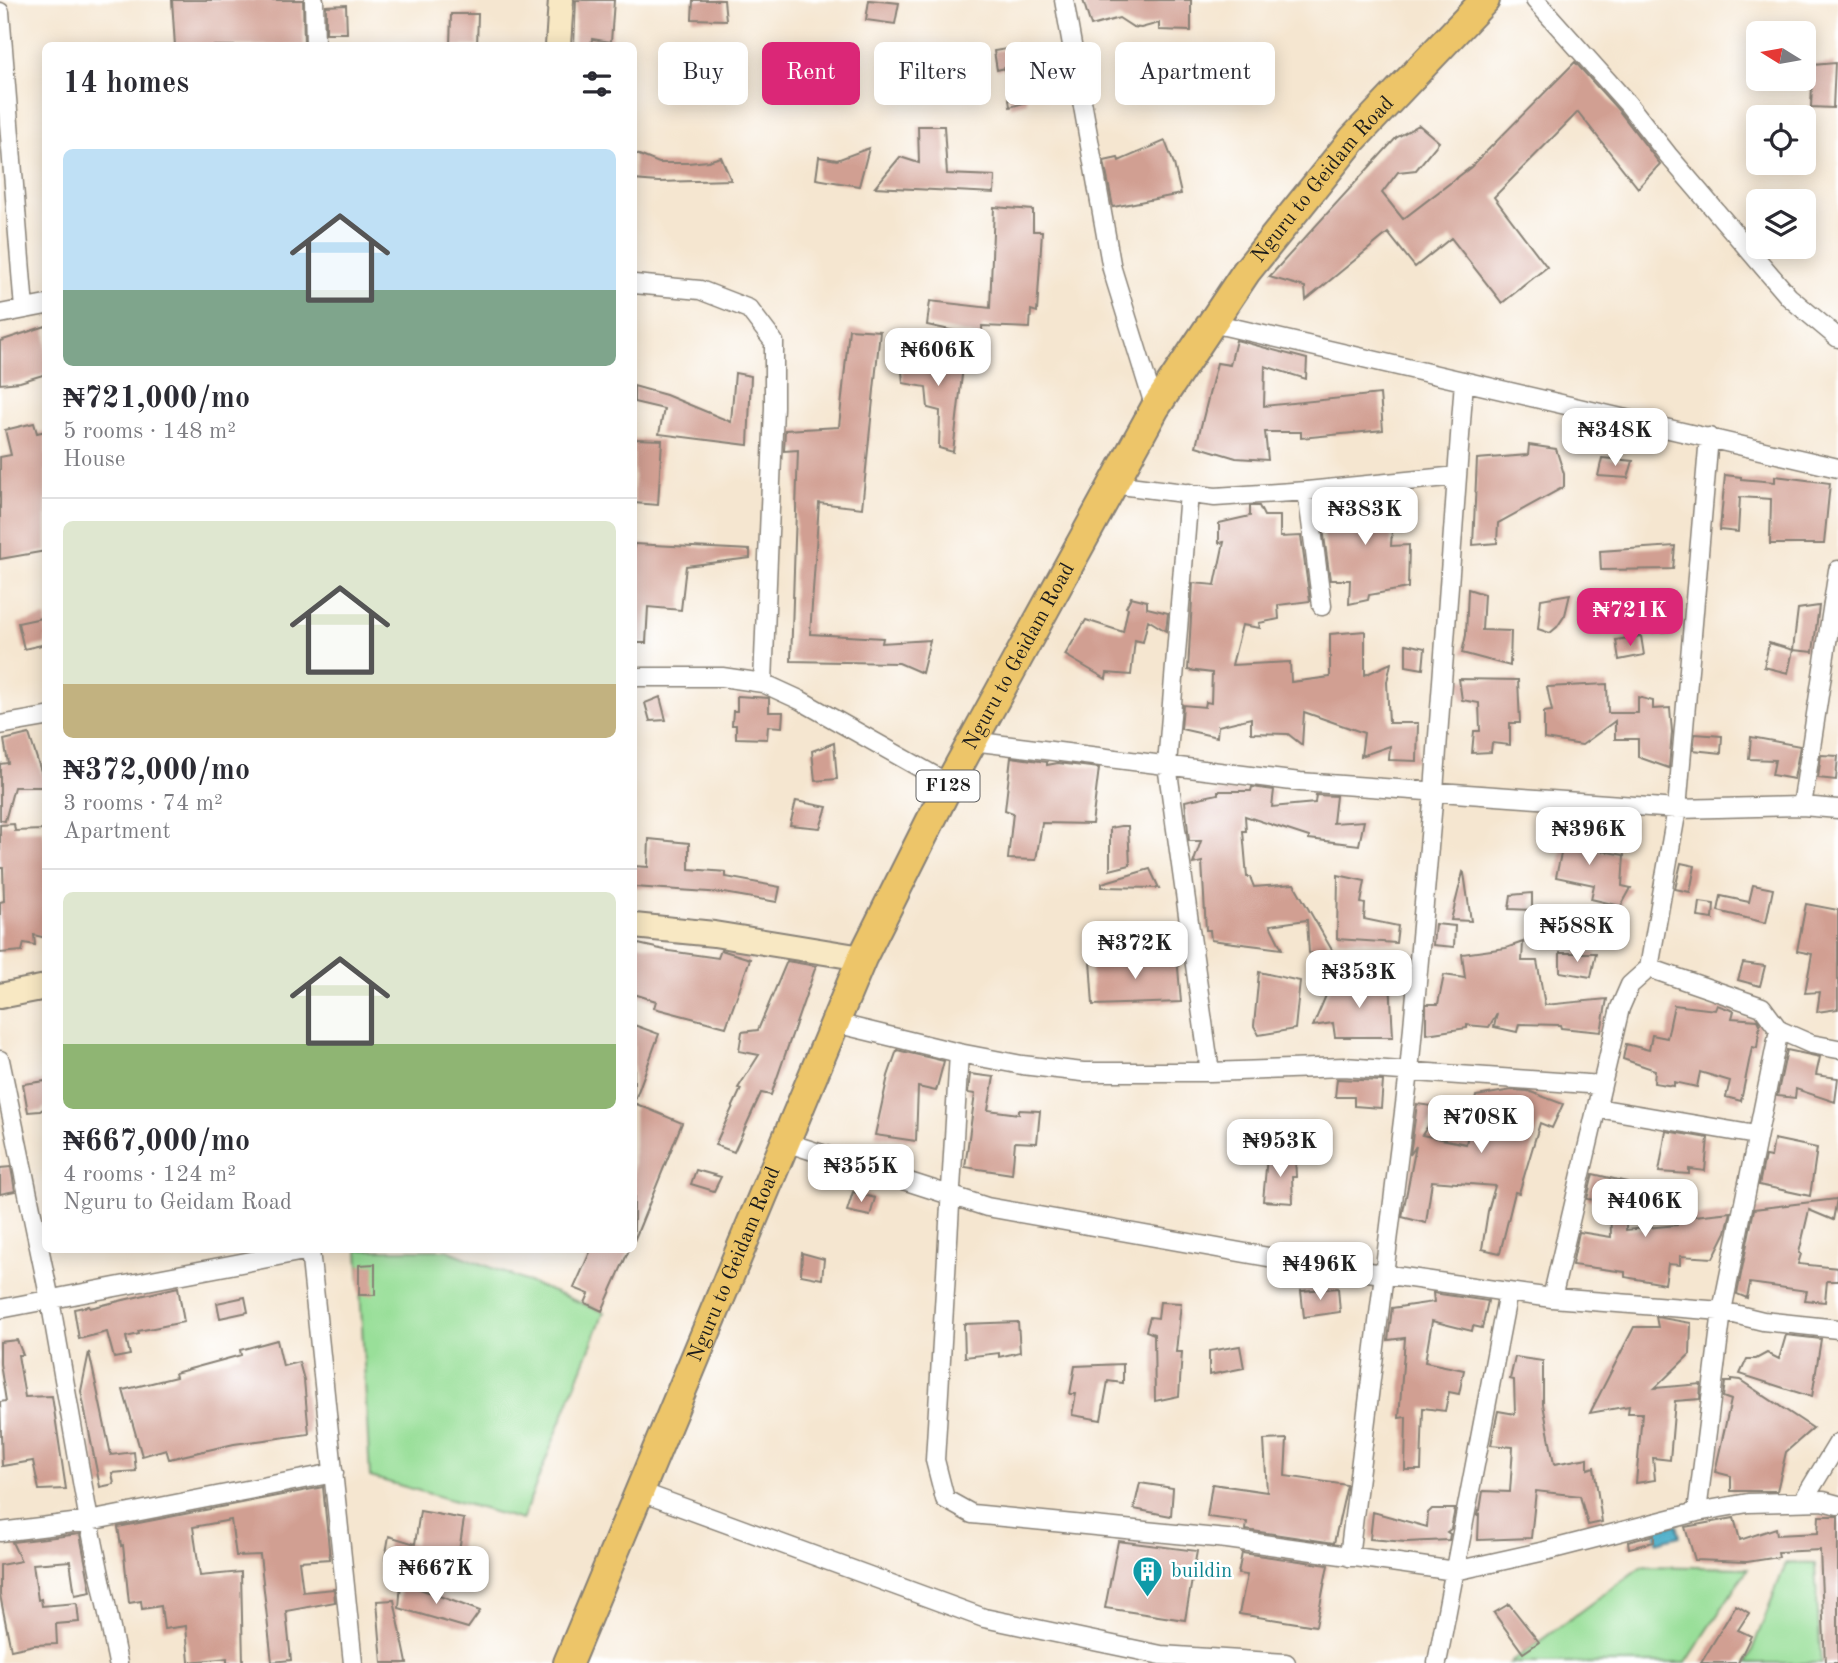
<!DOCTYPE html>
<html lang="en">
<head>
<meta charset="utf-8">
<style>
	:root { --surface:#fff; --page:#f2f2f3; --text:#2b2b33; --muted:#7c7c81; --line:#e1e1e2; --accent:#db2777 }
	body { margin:0; font-family:"Old Standard TT",serif; background:var(--page); color:var(--text); height:100vh; display:flex; flex-direction:column; font-size:26px; white-space:nowrap }
	* { box-sizing:border-box; margin:0 }
	p { font-size:23px; color:var(--muted) }
	.icon { flex:none; width:38px; height:38px; fill:none; stroke:currentColor; stroke-width:2; stroke-linecap:round; stroke-linejoin:round }
	.map { position:relative; flex:1; overflow:hidden }
	.panel { position:absolute; left:42px; top:42px; width:595px; height:1211px; display:flex; flex-direction:column; background:var(--surface); border-radius:10px; box-shadow:0 4px 18px #0003 }
	.panel>* { flex:none }
	.top-card { position:absolute; left:658px; top:42px; width:665px; height:63px; display:flex; gap:14px }
	.needle { width:46px; rotate:281deg }
	.controls { position:absolute; left:1746px; top:21px; display:grid; gap:14px }
	.controls a { display:grid; place-items:center; width:70px; height:70px; border-radius:10px; background:var(--surface); box-shadow:0 4px 18px #0003; font-size:35px }
	.price { position:absolute; translate:-50% -60px; padding:0 16px; border-radius:14px; background:#fff; color:#222; font-size:23px; line-height:46px; filter:drop-shadow(0 2px 4px #0008) }
	.price::after { content:''; position:absolute; left:50%; top:42px; width:21px; height:16px; margin-left:-10px; background:inherit; clip-path:polygon(0 0,100% 0,50% 100%) }
	.price.on { background:var(--accent); color:#fff }
	ul { padding:0; list-style:none }
	li { display:grid; align-content:center; gap:14px; height:371px; padding:0 21px }
	li+li { border-top:2px solid var(--line) }
	li span { display:grid; place-items:center; height:217px; border-radius:10px; color:#555 }
	li>.icon { margin-inline-start:auto }
	span .icon { width:126px; height:126px; fill:#fffc; stroke-width:1 }
	li b { font-size:30px }
	h2 { display:flex; justify-content:space-between; align-items:center; height:84px; padding:0 21px; font-size:30px }
	.pill { padding:0 24px; border-radius:10px; background:var(--surface); box-shadow:0 4px 18px #0003; font-size:24px; line-height:63px }
	.pill.on { background:var(--accent); color:#fff }
	.map>svg:first-child { display:block }
	.green { fill:#99df99; stroke:#5a7e5a; stroke-width:2 }
	.water { fill:#47acc7; stroke:#326472; stroke-width:2 }
	.building { fill:#d19f92 }
	.lines { fill:none; stroke-linecap:round; stroke-linejoin:round }
	.street-casing { stroke:#888176; stroke-width:21 }
	.secondary-casing { stroke:#888176; stroke-width:28 }
	.primary-casing { stroke:#888176; stroke-width:32 }
	.street { stroke:#fff; stroke-width:18 }
	.secondary { stroke:#f8e8c3; stroke-width:24 }
	.primary { stroke:#edc569; stroke-width:28 }
	.labels { text-anchor:middle; dominant-baseline:central; stroke-width:5; stroke-linejoin:round; paint-order:stroke }
	.shield { fill:#fff; stroke:#606060; stroke-width:2 }
	.shield-label { font-size:19px; font-weight:bold; fill:#1c1c1c }
	.street-label { font-size:21px; fill:#1c1c1c; stroke:#fff }
	.culture-label { font-size:21px; fill:#0d838f; stroke:#fff; text-anchor:start }
</style>
</head>
<body>
<div class="map">
<svg width="1838" height="1663" viewBox="0 0 1838 1663">
	<rect width="100%" height="100%" fill="#fff"/>
	<filter id="ink" filterUnits="userSpaceOnUse"><feTurbulence type="fractalNoise" baseFrequency=".0143" numOctaves="2"/><feDisplacementMap in="SourceGraphic" scale="14" xChannelSelector="R" yChannelSelector="G"/><feConvolveMatrix kernelMatrix="1 2 1 2 8 2 1 2 1" color-interpolation-filters="sRGB"/></filter>
	<filter id="wash" filterUnits="userSpaceOnUse"><feTurbulence type="fractalNoise" baseFrequency=".00686" numOctaves="4" result="noise"/><feDisplacementMap in="SourceGraphic" scale="28" xChannelSelector="R" yChannelSelector="G"/><feGaussianBlur stdDeviation="1.57" result="paint"/><feColorMatrix in="noise" values="0 0 0 0 0 0 0 0 0 0 0 0 0 0 0 0 0 1.4 0 .05"/><feComposite in="paint" operator="in"/></filter>
	<g filter="url(#wash)">
		<rect width="100%" height="100%" fill="#f5e6d0"/>
		<path class="green" d="M358 1250H447L604 1312 522 1520 370 1477Z
			M1786 1563 1815 1564 1821 1663H1747Z
			M1642 1566 1748 1568 1686 1663H1510Z"/>
		<path class="water" d="M1677 1524 1680 1536 1657 1542 1655 1528Z"/>
		<g id="blocks">
			<path class="building" d="M172 0H303L304 46H175Z
				M576 0H614L611 42 592 39 591 46H574Z
				M693 0H724L726 20 692 19Z
				M869 0 899 3 895 24 866 20Z
				M1083 0H1191V31L1159 30V23L1141 28 1133 27 1119 18 1091 26Z
				M346 5 347 33H326V6Z
				M451 14H478L477 46H450Z
				M1020 47 1027 102 1010 107 1005 68 997 70 994 51Z
				M1575 62 1619 111 1660 164 1638 188 1578 112 1494 197 1547 267 1502 303 1451 238 1415 267 1388 233 1306 300 1305 287 1269 277 1396 138 1419 125 1439 142 1416 170 1398 172 1382 193 1403 219 1471 167Z
				M1835 63 1833 108 1811 107 1813 65Z
				M918 126H944L947 174 995 176 994 193 875 187 900 157 919 163Z
				M1165 141 1174 164 1181 194 1113 207 1104 161 1118 158 1119 161Z
				M869 148 859 186 816 179 819 157 837 160Z
				M634 153 659 163H688L708 161 721 157 731 180 658 182 634 180Z
				M994 207 1033 210V231H1042L1037 312 1031 310 1030 328 982 326V337L927 325 930 301 990 308Z
				M46 326V374L20 382 0 384V341Z
				M849 329 880 331 862 508 819 503 810 634 883 638 882 643 930 640 922 673 899 663 791 661 798 450 784 451 785 430 839 427Z
				M1236 340 1307 359 1306 379 1265 366 1264 406 1380 394 1383 430 1301 438V432H1265L1268 460 1236 458 1196 446 1217 363 1230 365Z
				M906 351 964 358 953 452 939 448 940 411 928 408 926 387 903 383 902 371Z
				M735 373 751 376 748 445 659 434 664 409 634 402V386L666 395 731 422Z
				M34 423 37 433 46 431V551L0 559V457L11 455 5 430Z
				M634 439 662 440 658 505 634 503Z
				M1529 445 1556 449 1564 474V487L1498 523 1497 543 1473 545 1477 459 1528 455Z
				M1602 458 1633 461 1628 478 1598 476Z
				M1725 475 1741 477V479L1775 482V476L1830 483 1824 544H1770L1771 499 1740 497 1738 532 1720 530Z
				M1394 494 1391 546 1409 545 1408 588 1369 595 1368 600 1349 604 1350 580H1330L1324 536V503Z
				M1250 506H1259L1264 516H1280V537L1301 536 1310 601 1278 605 1279 619 1259 623 1260 628 1242 625 1232 665 1290 662 1291 682 1330 677V634L1365 631V675L1391 663 1387 682 1389 723H1418L1417 761 1389 760 1390 746 1361 756 1364 733 1304 712 1302 745 1288 734 1251 733V718L1218 726 1217 737 1181 729 1183 705 1205 707 1206 702 1211 703 1212 673 1188 670 1193 583 1215 585 1224 542 1219 543V523L1250 516Z
				M634 544 750 550V558L686 566 681 610 648 607 646 643H634Z
				M1675 546 1673 569 1601 570 1600 551Z
				M1468 589 1484 594 1482 630 1511 631 1510 666 1462 653 1466 635Z
				M1667 592 1670 631 1631 634 1626 598Z
				M1570 594 1565 615 1557 627 1550 633 1538 629 1541 599Z
				M1131 597 1147 601V608L1168 613 1166 631 1148 620 1143 642 1135 640 1131 675 1107 673 1106 679 1065 655 1086 620 1123 632 1128 608 1126 607Z
				M1819 606 1813 652 1793 650 1798 609Z
				M46 617V644L24 649 18 623Z
				M1641 636 1644 655 1619 660 1616 640Z
				M1769 643 1793 650 1788 673 1764 667Z
				M1406 644 1425 648 1423 669 1406 666Z
				M1459 679 1518 680 1520 723H1510V745L1492 743 1491 752 1472 753 1474 731H1480L1479 703 1462 700Z
				M1607 684 1608 713H1638V697L1653 701V709L1670 708 1672 732 1669 768 1638 757V739H1615V721L1582 745 1544 739V712L1552 711 1547 687Z
				M737 696 769 698V712H783L782 727 768 726 767 739 736 738V725H732L733 711H737Z
				M660 697 666 720 650 721 645 703Z
				M29 734 46 787H14L5 821 0 820V764L8 763 4 740Z
				M1695 734 1722 736 1721 753 1693 750Z
				M1751 737 1800 746 1794 779 1772 775 1775 760 1749 759Z
				M834 743 837 779 815 781 812 751Z
				M1821 755 1838 756 1836 780 1818 778Z
				M1011 757 1047 762V765L1058 763 1099 768 1092 824 1042 823 1036 860 1008 859 1013 813 1005 810Z
				M1252 787 1274 790 1272 807 1315 803 1316 795 1336 796 1333 823 1364 821 1359 845 1309 839V837L1245 816 1246 831H1243L1247 877H1250L1254 887 1294 884 1336 957 1309 953 1307 920 1270 925 1282 949 1211 940 1210 930H1206L1202 862 1193 864 1201 841H1189L1185 801 1218 794V791H1251Z
				M796 801 827 807 820 828 790 825Z
				M1563 823 1567 843 1563 844 1624 855 1622 886 1631 888 1621 906 1591 899 1594 885 1556 877 1563 844 1545 847 1541 828Z
				M14 824 15 831 43 830 46 845V938L34 935 35 945 24 943 22 951 0 953V902L4 901 3 868H0V825Z
				M1121 826H1128L1130 865 1110 870V828Z
				M649 839 689 843V869L726 872V877L780 887 777 902 724 893 634 887V866L648 867Z
				M1681 863 1695 866 1690 892 1675 889Z
				M1150 869 1159 888 1102 887V883Z
				M1463 872 1464 873 1471 921 1451 920Z
				M1338 875 1365 881 1361 903 1365 904 1364 919 1398 926 1396 943 1337 939Z
				M1753 885 1773 889 1766 923 1718 911 1721 896 1749 902Z
				M1532 893V910L1509 909 1511 895Z
				M1700 902 1714 904 1713 919 1698 917Z
				M1806 904 1838 910V1009L1817 1012 1820 992 1805 993 1812 954 1797 951Z
				M1435 924 1455 926 1454 947 1433 945Z
				M1523 942 1522 961H1537L1545 1005 1607 999 1601 1032 1561 1028 1560 1025 1519 1024 1517 1032 1494 1027 1497 1013 1489 1027 1467 1025V1028L1426 1034V1004H1438L1444 975 1465 978 1462 954 1506 948Z
				M634 943 669 951 718 958 721 950 750 959 726 1027 654 1008 656 1001 634 994Z
				M1560 953H1596L1591 977 1560 972Z
				M1177 957 1181 1002 1093 1005 1090 960Z
				M787 961 816 966 771 1095 761 1093 734 1152 715 1145 741 1089 738 1088 759 1055 739 1051 742 1032 758 1030Z
				M1743 963 1765 966 1760 986 1738 980Z
				M1259 972 1300 981 1295 1029 1259 1035 1254 1026Z
				M1390 980 1393 1037H1335L1333 1023 1313 1026 1330 986 1349 984V982Z
				M1674 1005 1715 1010 1717 1005 1734 1011 1732 1018 1758 1020 1760 1024 1757 1048 1752 1047 1741 1101 1726 1097 1730 1081 1700 1072 1697 1087 1674 1082V1086L1654 1083 1655 1070 1623 1059 1626 1044 1649 1050 1652 1035 1667 1038Z
				M634 1025 659 1034 635 1100H634Z
				M897 1050 944 1061 936 1091 918 1087 916 1141 875 1135 888 1076Z
				M1787 1050 1820 1057 1816 1075 1838 1078 1835 1102 1796 1089 1795 1098 1777 1096Z
				M970 1074 994 1077 988 1110 1019 1114V1110L1040 1111 1037 1143 1015 1142 1012 1174 965 1167 975 1094 968 1093Z
				M1337 1079 1383 1081 1381 1108 1354 1106V1097H1335Z
				M46 1081V1107L40 1111 28 1112 23 1084Z
				M1512 1090 1528 1091 1563 1104 1552 1128 1540 1123 1519 1193 1515 1192 1500 1253 1482 1249 1488 1211 1495 1186 1432 1181 1426 1223 1402 1217 1416 1146 1410 1155 1417 1104 1440 1107 1422 1135 1466 1144 1476 1096Z
				M634 1103 682 1123 634 1241Z
				M1666 1131 1708 1138 1705 1171 1689 1169V1174L1659 1172Z
				M1774 1139 1817 1148 1810 1196 1759 1185 1765 1156 1771 1157Z
				M1295 1155 1296 1177H1292L1293 1203 1263 1201 1267 1157Z
				M11 1167 15 1191 0 1194V1168Z
				M696 1170 721 1177 714 1191 691 1184Z
				M1593 1174 1627 1182 1626 1230 1677 1225V1218L1731 1212 1726 1232 1713 1258 1680 1256V1265L1668 1264 1665 1284 1625 1277V1272L1572 1265 1579 1232 1611 1237 1610 1202 1587 1199Z
				M853 1192 875 1198 870 1216 847 1211Z
				M1837 1199 1833 1220 1809 1210 1799 1253 1801 1254 1798 1264 1838 1268V1281H1827L1825 1302 1805 1300 1807 1291 1750 1283 1747 1298 1737 1294 1754 1209Z
				M591 1250H629L602 1311 585 1303 589 1294 574 1288Z
				M802 1253 824 1259 822 1279 801 1275Z
				M375 1264V1295H359V1265Z
				M178 1287 184 1322 138 1331 139 1334 126 1337 130 1355 114 1358 107 1332 79 1339 74 1309 89 1306 90 1308Z
				M1338 1288 1340 1312 1304 1317 1301 1291Z
				M1433 1293 1488 1301 1482 1328 1473 1326 1472 1331 1432 1321 1425 1362 1464 1370 1459 1394 1449 1392 1445 1411 1423 1408 1421 1470H1405L1406 1417 1399 1418 1405 1338 1388 1340 1392 1308 1434 1302Z
				M245 1297 248 1312 220 1318 217 1303Z
				M1160 1302 1181 1303 1176 1352H1182L1179 1396 1155 1401 1154 1334 1146 1331 1150 1317 1158 1318Z
				M1656 1317 1691 1323 1690 1354 1655 1388 1701 1384 1700 1399 1675 1401 1670 1460 1653 1458 1655 1480 1636 1483 1642 1413H1628L1629 1406 1590 1413 1634 1327H1658Z
				M1018 1322 1020 1352 999 1357V1353L965 1357 964 1324Z
				M1786 1335 1821 1339 1812 1397 1740 1374 1747 1359H1756L1767 1353 1779 1359Z
				M17 1340 23 1355H18L25 1397 52 1396 66 1489 39 1490 33 1461 2 1466 0 1402 6 1401 0 1364V1342Z
				M277 1340 283 1366 299 1362 304 1380 309 1434 234 1444 169 1459 166 1449 142 1456 123 1390 176 1377 175 1373 241 1355 240 1350Z
				M1240 1346 1244 1368 1209 1375V1351Z
				M89 1352 111 1455 134 1452 136 1471 112 1473 114 1484 100 1487 81 1391Z
				M1515 1357 1543 1361V1404L1554 1464 1588 1458V1469L1594 1467 1602 1522 1588 1525 1580 1496 1536 1491 1531 1538 1478 1540 1479 1514 1477 1515 1478 1510H1480L1483 1491 1510 1492 1513 1447 1491 1445 1498 1411 1515 1414 1514 1380 1510 1379Z
				M1123 1364V1383L1108 1381 1101 1420 1072 1415 1076 1394H1070L1075 1366Z
				M1731 1379 1740 1380 1813 1428 1786 1452 1777 1491H1731V1476L1715 1472 1731 1400 1723 1397 1725 1382H1731Z
				M1287 1439 1285 1476 1347 1485 1334 1543 1246 1530 1247 1522 1207 1517 1212 1484 1267 1492 1264 1440Z
				M1140 1483 1173 1488 1171 1516 1134 1509Z
				M323 1487 330 1559 299 1561 303 1592 334 1589 335 1602 286 1611 291 1660 272 1662 260 1555 236 1556 231 1520 193 1527 200 1576 241 1572 243 1663H227V1658L189 1662 186 1626 164 1629 161 1606 142 1609 141 1601 129 1603 123 1545 121 1546 118 1527Z
				M1432 1509H1455L1451 1529 1447 1532 1450 1534 1449 1540 1406 1542 1370 1539 1373 1512 1427 1527 1428 1513Z
				M420 1511 464 1519 456 1570 385 1559 389 1536 415 1544Z
				M1819 1516H1838V1663H1825L1820 1550 1778 1552 1779 1557 1747 1562 1695 1560 1685 1527 1734 1518 1740 1540 1776 1528 1777 1535 1818 1533Z
				M80 1534 91 1592 75 1595 70 1561 33 1564 38 1600 41 1599 42 1606 77 1603 79 1622 56 1624 57 1644 34 1645 11 1650 0 1595V1565L21 1561 12 1542Z
				M1654 1535V1542L1629 1548 1628 1542Z
				M1118 1541 1197 1551 1185 1620 1105 1608Z
				M1242 1553 1328 1565 1316 1626 1239 1614 1247 1575 1238 1574Z
				M401 1582 480 1611 468 1628 399 1608Z
				M394 1600 407 1663H382L377 1601Z
				M1509 1604 1539 1642 1523 1653 1494 1613Z
				M1736 1605 1749 1613 1738 1630 1751 1636 1738 1663H1701Z"/>
		</g>
	</g>
	<g filter="url(#ink)">
		<use href="#blocks" fill-opacity="0" stroke="#888176" stroke-width="2"/>
		<g class="lines">
			<defs>
				<path id="street" d="M314 0 315 46
					M1064 0 1112 269 1155 408
					M1535 0 1628 104 1668 155 1789 297 1838 338
					M0 12 24 309
					M634 284 700 290 749 309 774 342V407L763 683
					M0 314 46 305
					M1212 323 1838 468
					M1113 484 1215 497 1307 491 1457 476
					M1307 491 1322 606
					M1189 493 1167 765 1210 1072
					M634 677H722L763 683 800 700 949 784
					M0 725 46 717
					M972 741 1300 782 1677 809 1802 806 1838 809
					M1802 806 1838 570
					M1649 968 1762 1007 1779 1030 1811 1044 1838 1049
					M835 1023 959 1053 1022 1065 1083 1072H1210L1344 1067 1602 1085
					M959 1053 935 1460 945 1499 972 1514 1227 1539 1455 1571 1545 1551 1697 1512 1748 1503 1823 1501 1838 1505
					M0 1060 50 1300 89 1521 118 1663
					M1597 1108 1756 1135
					M785 1142 987 1207 1285 1260 1508 1292 1552 1298 1722 1311 1763 1321 1838 1329
					M310 1250 353 1663
					M1552 1298 1620 1008 1630 985 1649 968 1677 809 1709 437
					M0 1309 309 1250
					M638 1491 984 1618 1161 1655 1286 1663
					M1803 1501 1838 1443
					M1697 1512 1722 1311 1779 1030
					M0 1532 89 1521 334 1473
					M1349 1557 1409 1072 1434 791 1464 381
					M1437 1663 1508 1292"/>
				<path id="secondary" d="M558 46 561 0
					M634 926 714 934 862 958
					M0 996 46 987"/>
				<g id="primary">
					<path id="s1" d="M568 1663 862 958 949 784 1155 408 1246 272 1353 139 1485 0"/>
				</g>
			</defs>
			<use href="#street" class="street-casing"/>
			<use href="#secondary" class="secondary-casing"/>
			<use href="#primary" class="primary-casing"/>
			<use href="#street" class="street"/>
			<use href="#secondary" class="secondary"/>
			<use href="#primary" class="primary"/>
		</g>
	</g>
	<defs>
		<symbol id="building-pin" viewBox="-11 -11 22 30"><path d="M0 17L-7.5 6A9.5 9.5 0 1 1 7.5 6Z" fill="#0f9aa8" stroke="#fff"/><path d="M-4-6H4V6H1V3H-1V6H-4ZM-2.5-4.3h1.7v1.8h-1.7ZM.8-4.3h1.7v1.8H.8ZM-2.5-1h1.7V.8h-1.7ZM.8-1h1.7V.8H.8Z" fill="#fff"/></symbol>
	</defs>
	<g fill-rule="evenodd">
		<use href="#building-pin" x="1130" y="1554" width="35" height="47"/>
	</g>
	<g class="labels">
		<rect class="shield" x="916.5" y="770.5" width="63" height="31" rx="5"/>
		<g class="shield-label">
			<text x="948" y="786">F128</text>
		</g>
		<g class="street-label">
			<text stroke="none"><textPath href="#s1" startOffset="1671">Nguru to Geidam Road</textPath></text>
			<text stroke="none"><textPath href="#s1" startOffset="1104">Nguru to Geidam Road</textPath></text>
			<text stroke="none"><textPath href="#s1" startOffset="432">Nguru to Geidam Road</textPath></text>
		</g>
		<g class="culture-label">
			<text x="1171" y="1571">buildin</text>
		</g>
	</g>
</svg>
<div class="controls">
<a><svg class="needle" viewBox="-14 -14 28 28"><path d="M0-13l5 13h-10z" fill="#e53935"/><path d="M0 13l5-13h-10z" fill="#7c7c81"/></svg></a>
<a><svg class="icon" aria-label="locate" viewBox="0 0 24 24"><circle cx="12" cy="12" r="6"/><path d="M12 2v4M12 18v4M2 12h4M18 12h4"/></svg></a>
<a><svg class="icon" aria-label="layers" viewBox="0 0 24 24"><path d="M12 4l9 5-9 5-9-5zM3 14l9 5 9-5"/></svg></a>
</div>
<b class="price" style="left:938px;top:388px">₦606K</b>
<b class="price" style="left:1615px;top:468px">₦348K</b>
<b class="price" style="left:1365px;top:547px">₦383K</b>
<b class="price on" style="left:1630px;top:648px">₦721K</b>
<b class="price" style="left:1589px;top:867px">₦396K</b>
<b class="price" style="left:1577px;top:964px">₦588K</b>
<b class="price" style="left:1135px;top:981px">₦372K</b>
<b class="price" style="left:1359px;top:1010px">₦353K</b>
<b class="price" style="left:1481px;top:1155px">₦708K</b>
<b class="price" style="left:1280px;top:1179px">₦953K</b>
<b class="price" style="left:861px;top:1204px">₦355K</b>
<b class="price" style="left:1645px;top:1239px">₦406K</b>
<b class="price" style="left:1320px;top:1302px">₦496K</b>
<b class="price" style="left:436px;top:1606px">₦667K</b>
<div class="top-card">
<a class="pill">Buy</a>
<a class="pill on">Rent</a>
<a class="pill">Filters</a>
<a class="pill">New</a>
<a class="pill">Apartment</a>
</div>
<section class="panel">
<h2>14 homes<svg class="icon" aria-label="filters" viewBox="0 0 24 24"><path d="M4 7h16M4 17h16"/><circle cx="9" cy="7" r="2"/><circle cx="15" cy="17" r="2"/></svg></h2>
<ul>
<li><span style="background:linear-gradient(#bfe0f5 65%,#7fa58c 0)"><svg class="icon" aria-label="home" viewBox="0 0 24 24"><path d="M3 11l9-7 9 7M6 9v11h12V9"/></svg></span><div><b>₦721,000/mo</b><p>5 rooms · 148 m²</p><p>House</p></div></li>
<li><span style="background:linear-gradient(#dfe7d0 75%,#c2b280 0)"><svg class="icon" aria-label="home" viewBox="0 0 24 24"><path d="M3 11l9-7 9 7M6 9v11h12V9"/></svg></span><div><b>₦372,000/mo</b><p>3 rooms · 74 m²</p><p>Apartment</p></div></li>
<li><span style="background:linear-gradient(#dfe7d0 70%,#8fb573 0)"><svg class="icon" aria-label="home" viewBox="0 0 24 24"><path d="M3 11l9-7 9 7M6 9v11h12V9"/></svg></span><div><b>₦667,000/mo</b><p>4 rooms · 124 m²</p><p>Nguru to Geidam Road</p></div></li>
</ul>
</section>
</div>
</body>
</html>
